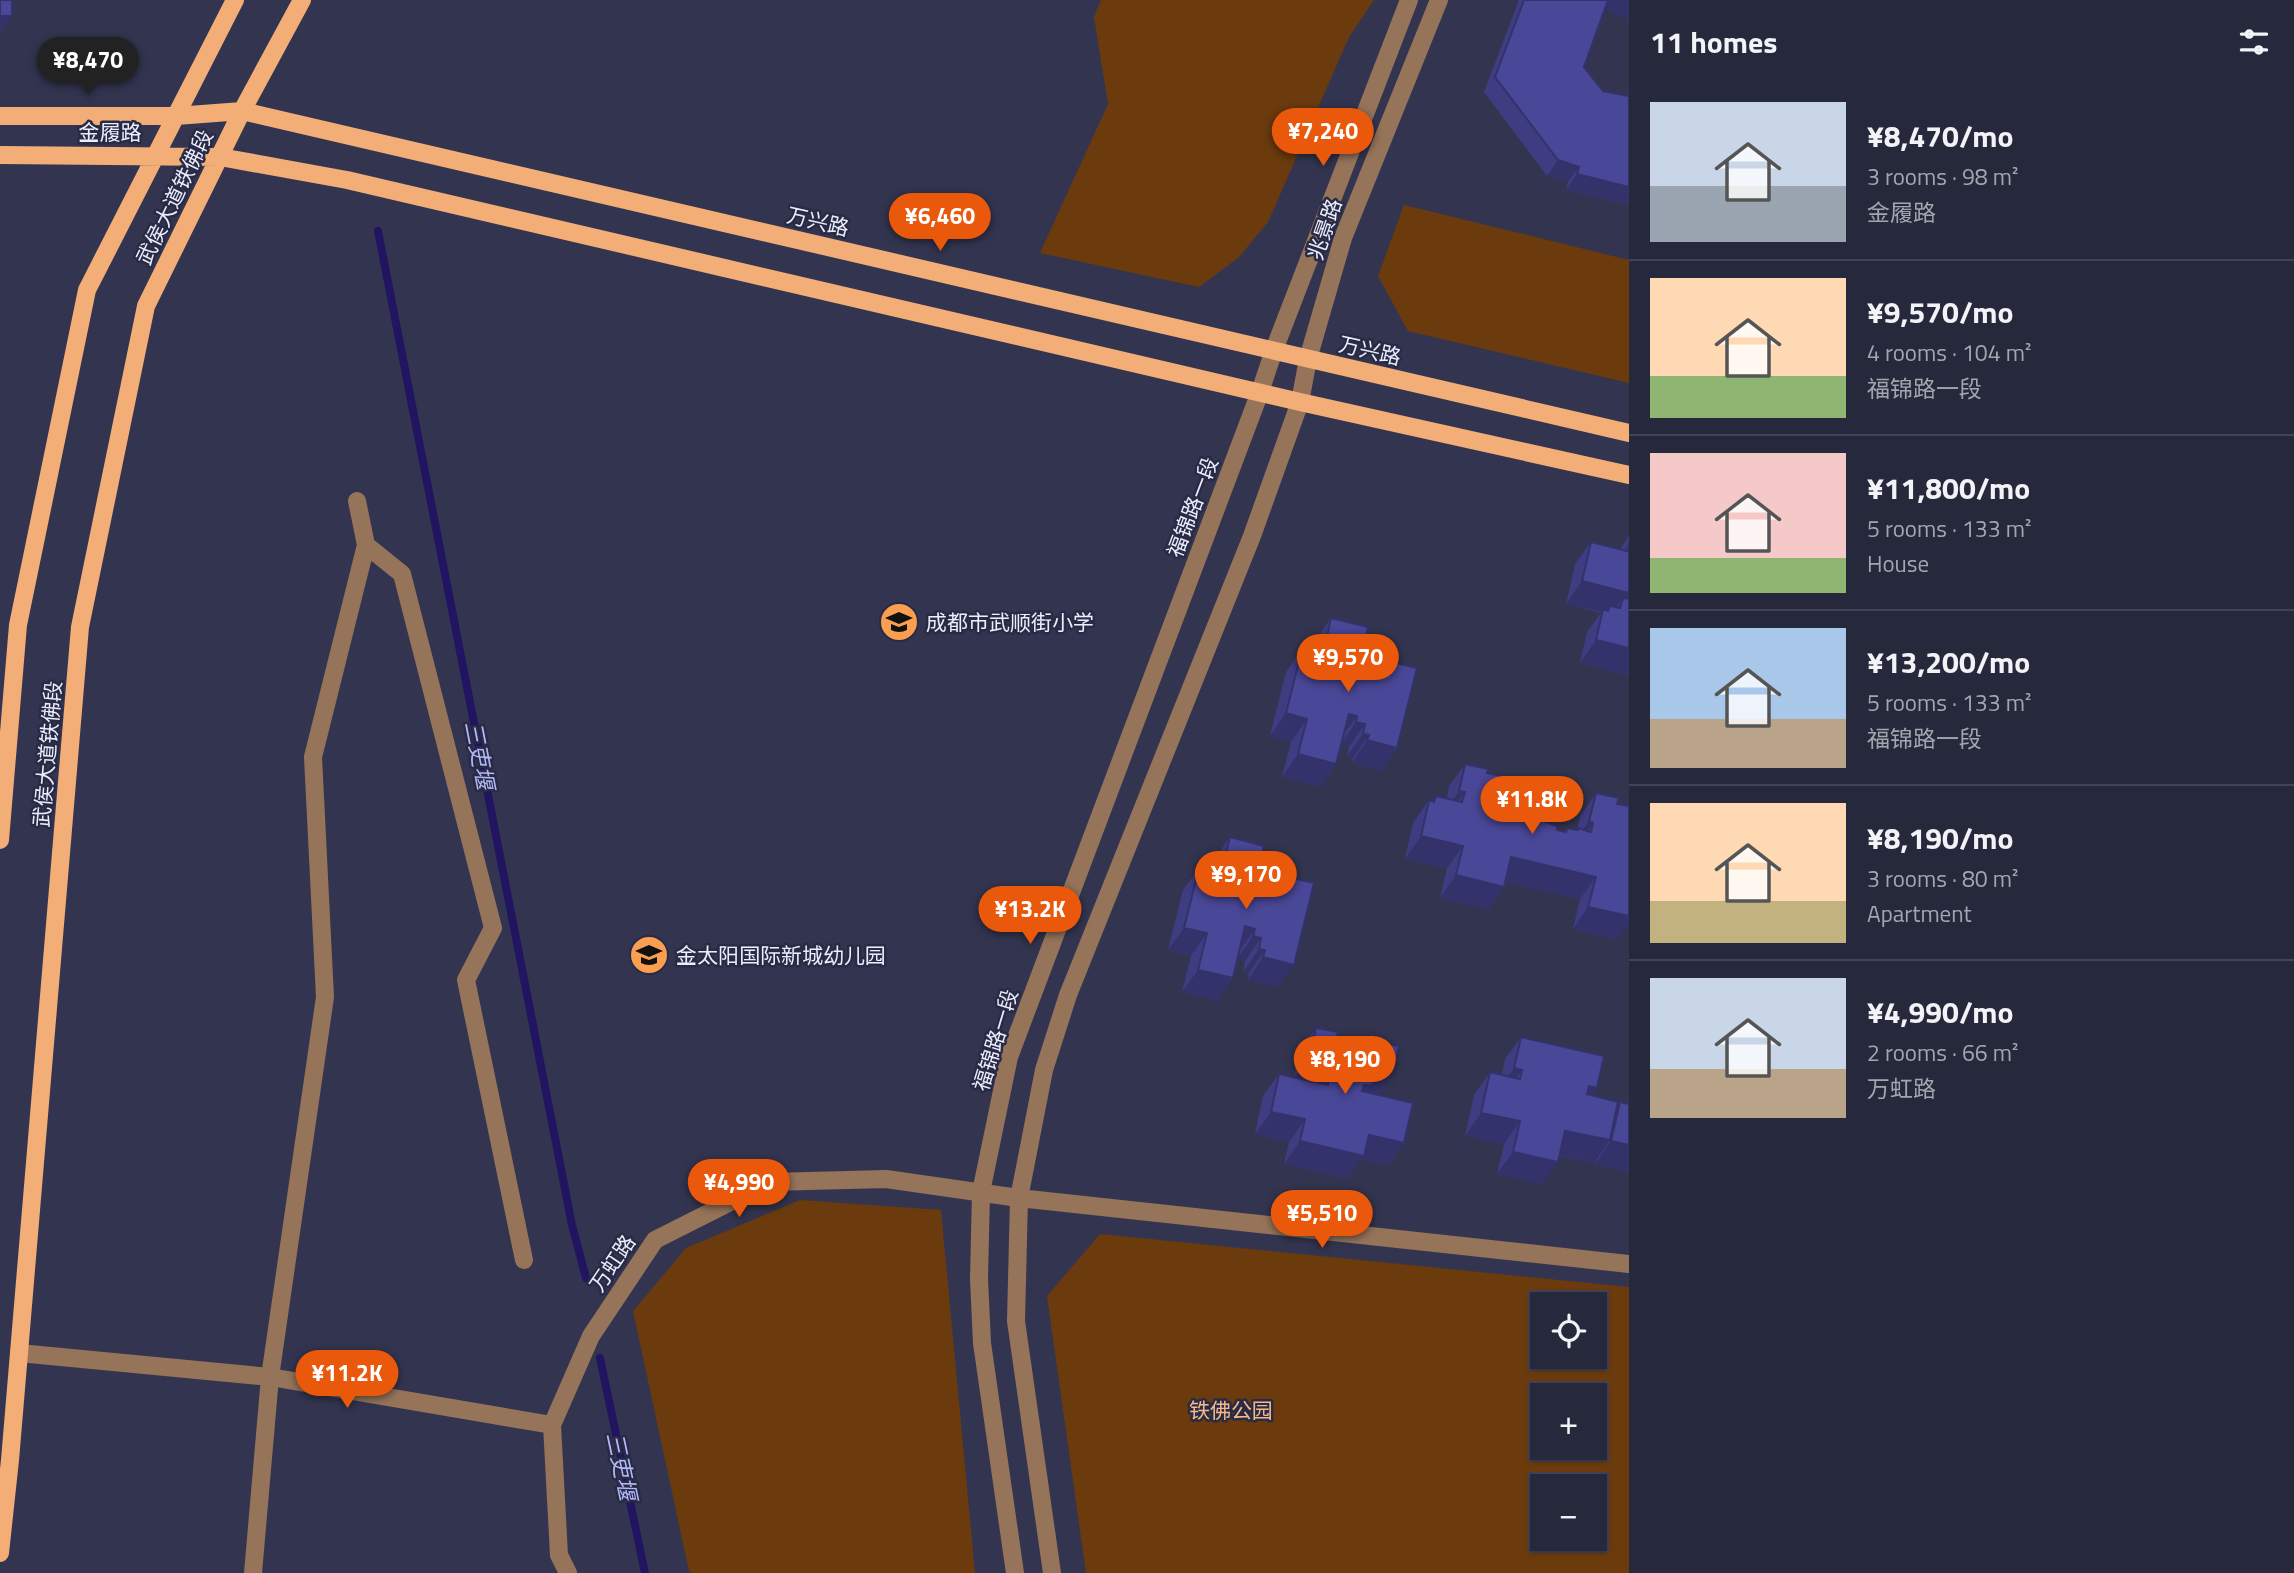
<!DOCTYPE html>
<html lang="en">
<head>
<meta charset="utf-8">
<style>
	:root { --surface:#26283c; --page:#2e3043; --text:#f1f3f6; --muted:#a4a6af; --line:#424456; --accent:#ea580c }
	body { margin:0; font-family:"Titillium Web","Noto Sans SC",sans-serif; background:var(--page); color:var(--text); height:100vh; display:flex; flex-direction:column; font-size:26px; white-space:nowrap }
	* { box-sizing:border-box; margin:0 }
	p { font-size:23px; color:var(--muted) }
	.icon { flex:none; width:38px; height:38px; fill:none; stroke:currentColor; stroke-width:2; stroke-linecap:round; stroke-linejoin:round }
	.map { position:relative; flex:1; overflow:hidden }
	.details { display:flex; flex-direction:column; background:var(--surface); width:665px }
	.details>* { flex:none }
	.buttons { position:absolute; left:1530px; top:1292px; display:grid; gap:14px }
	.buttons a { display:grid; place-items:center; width:77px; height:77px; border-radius:0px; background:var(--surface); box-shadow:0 2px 5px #0004,0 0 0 2px var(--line); font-size:35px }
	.price { position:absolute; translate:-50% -60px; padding:0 16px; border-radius:24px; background:var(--accent); color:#fff; font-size:23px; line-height:46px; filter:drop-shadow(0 2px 4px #0008) }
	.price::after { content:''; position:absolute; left:50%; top:42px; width:21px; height:16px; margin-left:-10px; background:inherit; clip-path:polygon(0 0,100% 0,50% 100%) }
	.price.current { background:#222; color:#fff }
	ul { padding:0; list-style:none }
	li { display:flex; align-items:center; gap:21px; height:175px; padding:0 21px }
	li+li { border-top:2px solid var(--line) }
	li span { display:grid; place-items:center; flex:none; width:196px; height:140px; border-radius:0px; color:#555 }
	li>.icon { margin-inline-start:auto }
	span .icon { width:84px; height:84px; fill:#fffc; stroke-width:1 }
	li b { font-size:30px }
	h2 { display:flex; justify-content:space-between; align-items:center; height:84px; padding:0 21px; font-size:30px }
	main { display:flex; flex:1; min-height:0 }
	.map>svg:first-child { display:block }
	.green { fill:#6b3b0d; fill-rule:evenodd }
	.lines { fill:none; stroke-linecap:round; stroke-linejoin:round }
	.stream { stroke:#211562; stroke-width:8 }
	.minor { stroke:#96745a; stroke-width:18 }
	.major { stroke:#f3ae77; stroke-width:18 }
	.wall { fill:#3f3d82 }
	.shaded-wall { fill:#33326a }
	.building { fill:#494797; stroke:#33326a; stroke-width:2 }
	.labels { text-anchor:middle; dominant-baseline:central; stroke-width:5; stroke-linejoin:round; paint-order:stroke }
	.street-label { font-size:21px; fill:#ebedfe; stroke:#292b45 }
	.poi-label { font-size:21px; fill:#ebedfe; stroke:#292b45; text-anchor:start }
	.park-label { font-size:21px; fill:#f5b889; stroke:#292b45 }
	.water-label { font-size:23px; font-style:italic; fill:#b3b8fb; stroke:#292b45 }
</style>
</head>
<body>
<main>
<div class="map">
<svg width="1629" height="1573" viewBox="0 0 1629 1573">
	<rect width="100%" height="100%" fill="#333550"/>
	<path class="green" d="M1101 0H1374L1349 37 1268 222 1239 257 1199 287 1040 253 1108 104 1094 17Z
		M1404 205 1629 260V383L1408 331 1378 276Z
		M800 1200 941 1210 975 1573H692L689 1571 633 1311 686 1248Z
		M1100 1234 1629 1287V1573H1086L1047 1296ZM1542 1304H1594V1356H1542ZM1542 1395H1594V1447H1542ZM1542 1486H1594V1538H1542Z"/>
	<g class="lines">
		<path class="stream" d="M378 231 572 1225 586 1278
			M600 1358 645 1573"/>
		<path class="minor" d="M366 545 402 574 493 928 466 980 524 1260
			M19 1353 270 1377 552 1425 559 1555 568 1573
			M552 1425 591 1336 655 1240 770 1182 886 1179 1019 1198 1629 1264
			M253 1573 270 1377 325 997 313 757 366 545 357 501
			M1015 1573 982 1343 979 1279 981 1192 1009 1057 1260 392 1274 350 1409 0
			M1052 1573 1016 1321 1019 1198 1044 1070 1068 995 1252 536 1300 402 1308 359 1343 238 1439 0"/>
		<path class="major" d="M0 116H176L242 111 1629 433
			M0 155 220 157 347 180 1300 402 1629 475
			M0 840 18 625 87 290 235 0
			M0 1553 10 1460 80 627 146 306 242 111 302 0"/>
	</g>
	<path class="wall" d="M1519 0H1629L1605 10 1584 67 1603 91 1629 96V205L1566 190 1568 182 1547 176 1484 92Z
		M1629 536V675L1580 663 1587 632 1601 613 1566 604 1575 564 1591 542 1620 549Z
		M1331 618 1357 676 1363 678 1366 673 1370 674 1376 666 1379 667 1384 660 1397 748 1381 771 1352 763 1353 758 1347 756 1349 747 1341 745 1336 764 1321 787 1282 777 1291 742 1270 736 1286 672 1302 649 1313 652 1315 641Z
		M1465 764 1487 773 1518 780 1521 776 1539 810 1533 818 1557 830 1564 831 1567 828 1577 830 1580 816 1596 793 1617 804 1629 806V922L1616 940 1573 929 1580 899 1506 882 1504 887 1489 909 1440 898 1447 868 1405 859 1413 823 1429 800 1432 801 1436 796 1447 799 1449 786Z
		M1230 837 1254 889 1261 891 1264 887 1271 888 1276 881 1280 882 1284 876 1278 987 1248 980 1249 973 1243 972 1245 961 1237 959 1233 978 1217 1001 1182 992 1191 956 1168 950 1183 890 1199 868 1212 871 1214 860Z
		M1316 1028 1336 1038 1372 1046 1375 1041 1393 1074 1378 1095 1404 1143 1388 1165 1361 1159 1348 1178 1284 1164 1289 1142 1255 1134 1263 1096 1279 1074 1294 1077 1300 1050Z
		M1521 1037 1597 1088 1592 1095 1617 1107 1620 1102 1629 1172 1595 1164 1597 1159 1594 1163 1559 1156 1542 1184 1497 1174 1504 1144 1465 1136 1474 1095 1490 1072 1502 1075 1505 1059Z"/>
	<path class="shaded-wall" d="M1606 0H1629V19L1600 8Z
		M0 16H12L1 32H0Z
		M1558 160 1579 167 1568 182 1547 176Z
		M1577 174 1629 187V205L1566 190Z
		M1582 581 1629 593V597L1616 616 1620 608 1623 598 1610 615 1608 611 1610 606 1604 613 1603 609 1601 612 1566 604Z
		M1596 640 1629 648V675L1580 663Z
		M1286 713 1307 719 1291 742 1270 736Z
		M1349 714 1357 716 1341 738Z
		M1356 722 1365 724 1349 747 1340 745Z
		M1363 734 1369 735 1353 758 1347 756Z
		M1367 740 1397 748 1381 771 1352 763Z
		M1298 754 1336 764 1321 787 1282 777Z
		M1459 791 1465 792 1449 815 1443 814Z
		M1533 808 1539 810 1523 832Z
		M1589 821 1593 823 1578 845 1573 844Z
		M1421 836 1463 846 1447 868 1405 859Z
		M1511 857 1596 877 1580 899 1495 880Z
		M1456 875 1504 887 1489 909 1440 898Z
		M1588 907 1629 916V922L1616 940 1573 929Z
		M1245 926 1255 929 1239 951Z
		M1184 928 1207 933 1191 956 1168 950Z
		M1253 936 1261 938 1245 961 1237 959Z
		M1259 949 1265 950 1249 973 1243 972Z
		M1263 957 1294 965 1278 987 1248 980Z
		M1198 970 1233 978 1217 1001 1182 992Z
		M1310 1055 1317 1057 1301 1080 1294 1078Z
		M1316 1063 1325 1066 1309 1088 1300 1086Z
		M1514 1068 1522 1070 1506 1092 1498 1091Z
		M1385 1072 1393 1074 1377 1096 1356 1109 1364 1085Z
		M1323 1076 1329 1078 1313 1101 1307 1099Z
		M1589 1086 1597 1088 1581 1110Z
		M1271 1112 1305 1119 1289 1142 1255 1134Z
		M1481 1113 1520 1121 1504 1144 1465 1136Z
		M1565 1131 1610 1140 1594 1163 1549 1153Z
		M1369 1135 1404 1143 1388 1165 1361 1159 1348 1178 1284 1164 1300 1141Z
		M1611 1141 1629 1145V1172L1595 1164Z
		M1513 1152 1558 1162 1542 1184 1497 1174Z"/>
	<path class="building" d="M0 0H12V16H0Z
		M1524 0H1608L1584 67 1603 91 1629 96V187L1577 174 1579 167 1558 160 1495 77Z
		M1591 542 1627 551 1629 543V593L1582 581Z
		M1623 598 1629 599V648L1596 640 1603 609 1608 611 1610 606 1620 608Z
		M1331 618 1368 627 1357 676 1365 678 1366 673 1374 675 1376 666 1382 668 1384 660 1417 668 1397 748 1367 740 1369 735 1363 734 1365 724 1356 722 1357 716 1349 714 1336 764 1298 754 1307 719 1286 713 1302 649 1323 654Z
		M1465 764 1488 769 1487 773 1520 780 1521 776 1545 781 1539 810 1533 808 1531 817 1557 826V830L1566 832 1567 828 1578 830V828L1591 832 1593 823 1589 821 1596 793 1619 798 1617 804 1629 806V916L1588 907 1596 877 1511 857 1504 887 1456 875 1463 846 1421 836 1429 800 1434 802 1436 796 1462 802 1465 792 1459 791Z
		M1230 837 1264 846 1254 889 1263 891 1264 887 1274 889 1276 881 1282 883 1284 876 1314 883 1294 965 1263 957 1265 950 1259 949 1261 938 1253 936 1255 929 1245 926 1233 978 1198 970 1207 933 1184 928 1199 868 1221 873Z
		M1316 1028 1338 1032 1336 1038 1374 1046 1375 1041 1399 1046 1393 1074 1385 1072 1383 1080 1374 1078 1372 1086 1364 1085 1362 1091 1413 1103 1404 1143 1369 1135 1364 1156 1300 1141 1305 1119 1271 1112 1279 1074 1328 1085 1329 1078 1323 1076 1325 1066 1316 1063 1317 1057 1310 1055Z
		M1521 1037 1604 1056 1597 1088 1589 1086 1587 1094 1618 1102 1610 1140 1565 1131 1558 1162 1513 1152 1520 1121 1481 1113 1490 1072 1520 1079 1522 1070 1514 1068Z
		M1620 1102 1629 1104V1145L1611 1141Z"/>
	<defs>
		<symbol id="school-disc" viewBox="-11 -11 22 22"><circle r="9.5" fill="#fa9f4f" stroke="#292b45"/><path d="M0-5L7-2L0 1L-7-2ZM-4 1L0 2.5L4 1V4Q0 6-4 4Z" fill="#111"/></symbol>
	</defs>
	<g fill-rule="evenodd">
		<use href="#school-disc" x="877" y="600" width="44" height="44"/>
		<use href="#school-disc" x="627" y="933" width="44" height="44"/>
	</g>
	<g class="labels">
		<g class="street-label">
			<text x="110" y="132">金履路</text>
			<text transform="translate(174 197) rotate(-64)">武侯大道铁佛段</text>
			<text transform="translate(818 221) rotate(13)">万兴路</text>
			<text transform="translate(1324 229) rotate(-71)">兆景路</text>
			<text transform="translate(1370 350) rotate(13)">万兴路</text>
			<text transform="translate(1192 507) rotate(-69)">福锦路一段</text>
			<text transform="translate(47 754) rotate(-85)">武侯大道铁佛段</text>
			<text transform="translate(995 1040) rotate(-73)">福锦路一段</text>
			<text transform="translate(612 1263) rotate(-56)">万虹路</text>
		</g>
		<g class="poi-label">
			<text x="926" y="622">成都市武顺街小学</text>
			<text x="676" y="955">金太阳国际新城幼儿园</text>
		</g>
		<g class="park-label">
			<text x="1231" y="1410">铁佛公园</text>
		</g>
		<g class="water-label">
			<text transform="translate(480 755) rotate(79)">三吏堰</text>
			<text transform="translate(622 1466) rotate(78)">三吏堰</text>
		</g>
	</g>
</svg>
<div class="buttons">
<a><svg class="icon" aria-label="locate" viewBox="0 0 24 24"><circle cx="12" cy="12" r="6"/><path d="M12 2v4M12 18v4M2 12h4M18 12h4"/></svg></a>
<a>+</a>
<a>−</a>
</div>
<b class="price current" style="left:88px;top:97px">¥8,470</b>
<b class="price" style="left:1323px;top:168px">¥7,240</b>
<b class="price" style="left:940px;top:253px">¥6,460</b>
<b class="price" style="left:1348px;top:694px">¥9,570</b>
<b class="price" style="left:1532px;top:836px">¥11.8K</b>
<b class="price" style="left:1246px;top:911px">¥9,170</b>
<b class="price" style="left:1030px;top:946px">¥13.2K</b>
<b class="price" style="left:1345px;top:1096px">¥8,190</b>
<b class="price" style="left:739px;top:1219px">¥4,990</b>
<b class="price" style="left:1322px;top:1250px">¥5,510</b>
<b class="price" style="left:347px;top:1410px">¥11.2K</b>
</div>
<section class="details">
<h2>11 homes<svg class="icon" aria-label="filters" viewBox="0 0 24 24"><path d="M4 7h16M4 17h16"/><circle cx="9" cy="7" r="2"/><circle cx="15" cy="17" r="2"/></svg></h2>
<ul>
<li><span style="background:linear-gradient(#c9d6e8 60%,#9aa5b1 0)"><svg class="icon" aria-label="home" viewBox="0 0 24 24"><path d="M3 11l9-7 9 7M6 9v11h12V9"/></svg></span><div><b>¥8,470/mo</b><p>3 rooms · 98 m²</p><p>金履路</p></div></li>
<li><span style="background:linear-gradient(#ffd9b3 70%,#8fb573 0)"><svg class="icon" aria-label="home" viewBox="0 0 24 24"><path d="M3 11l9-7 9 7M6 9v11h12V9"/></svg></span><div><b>¥9,570/mo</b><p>4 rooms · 104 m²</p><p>福锦路一段</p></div></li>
<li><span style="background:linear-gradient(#f6c9c9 75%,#8fb573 0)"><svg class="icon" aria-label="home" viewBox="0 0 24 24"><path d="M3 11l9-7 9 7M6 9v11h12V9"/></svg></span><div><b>¥11,800/mo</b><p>5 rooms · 133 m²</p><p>House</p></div></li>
<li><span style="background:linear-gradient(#a9c7e8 65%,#b9a48a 0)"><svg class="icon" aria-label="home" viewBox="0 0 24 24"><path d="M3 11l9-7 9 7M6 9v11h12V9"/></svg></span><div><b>¥13,200/mo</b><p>5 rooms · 133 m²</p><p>福锦路一段</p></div></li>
<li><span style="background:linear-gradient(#ffd9b3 70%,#c2b280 0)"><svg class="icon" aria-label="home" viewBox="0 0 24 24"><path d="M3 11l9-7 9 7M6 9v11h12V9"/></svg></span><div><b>¥8,190/mo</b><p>3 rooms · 80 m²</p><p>Apartment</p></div></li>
<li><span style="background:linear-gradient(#c9d6e8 65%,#b9a48a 0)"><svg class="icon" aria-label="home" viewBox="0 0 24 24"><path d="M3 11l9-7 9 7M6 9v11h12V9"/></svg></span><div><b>¥4,990/mo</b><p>2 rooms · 66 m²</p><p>万虹路</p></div></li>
</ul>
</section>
</main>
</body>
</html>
